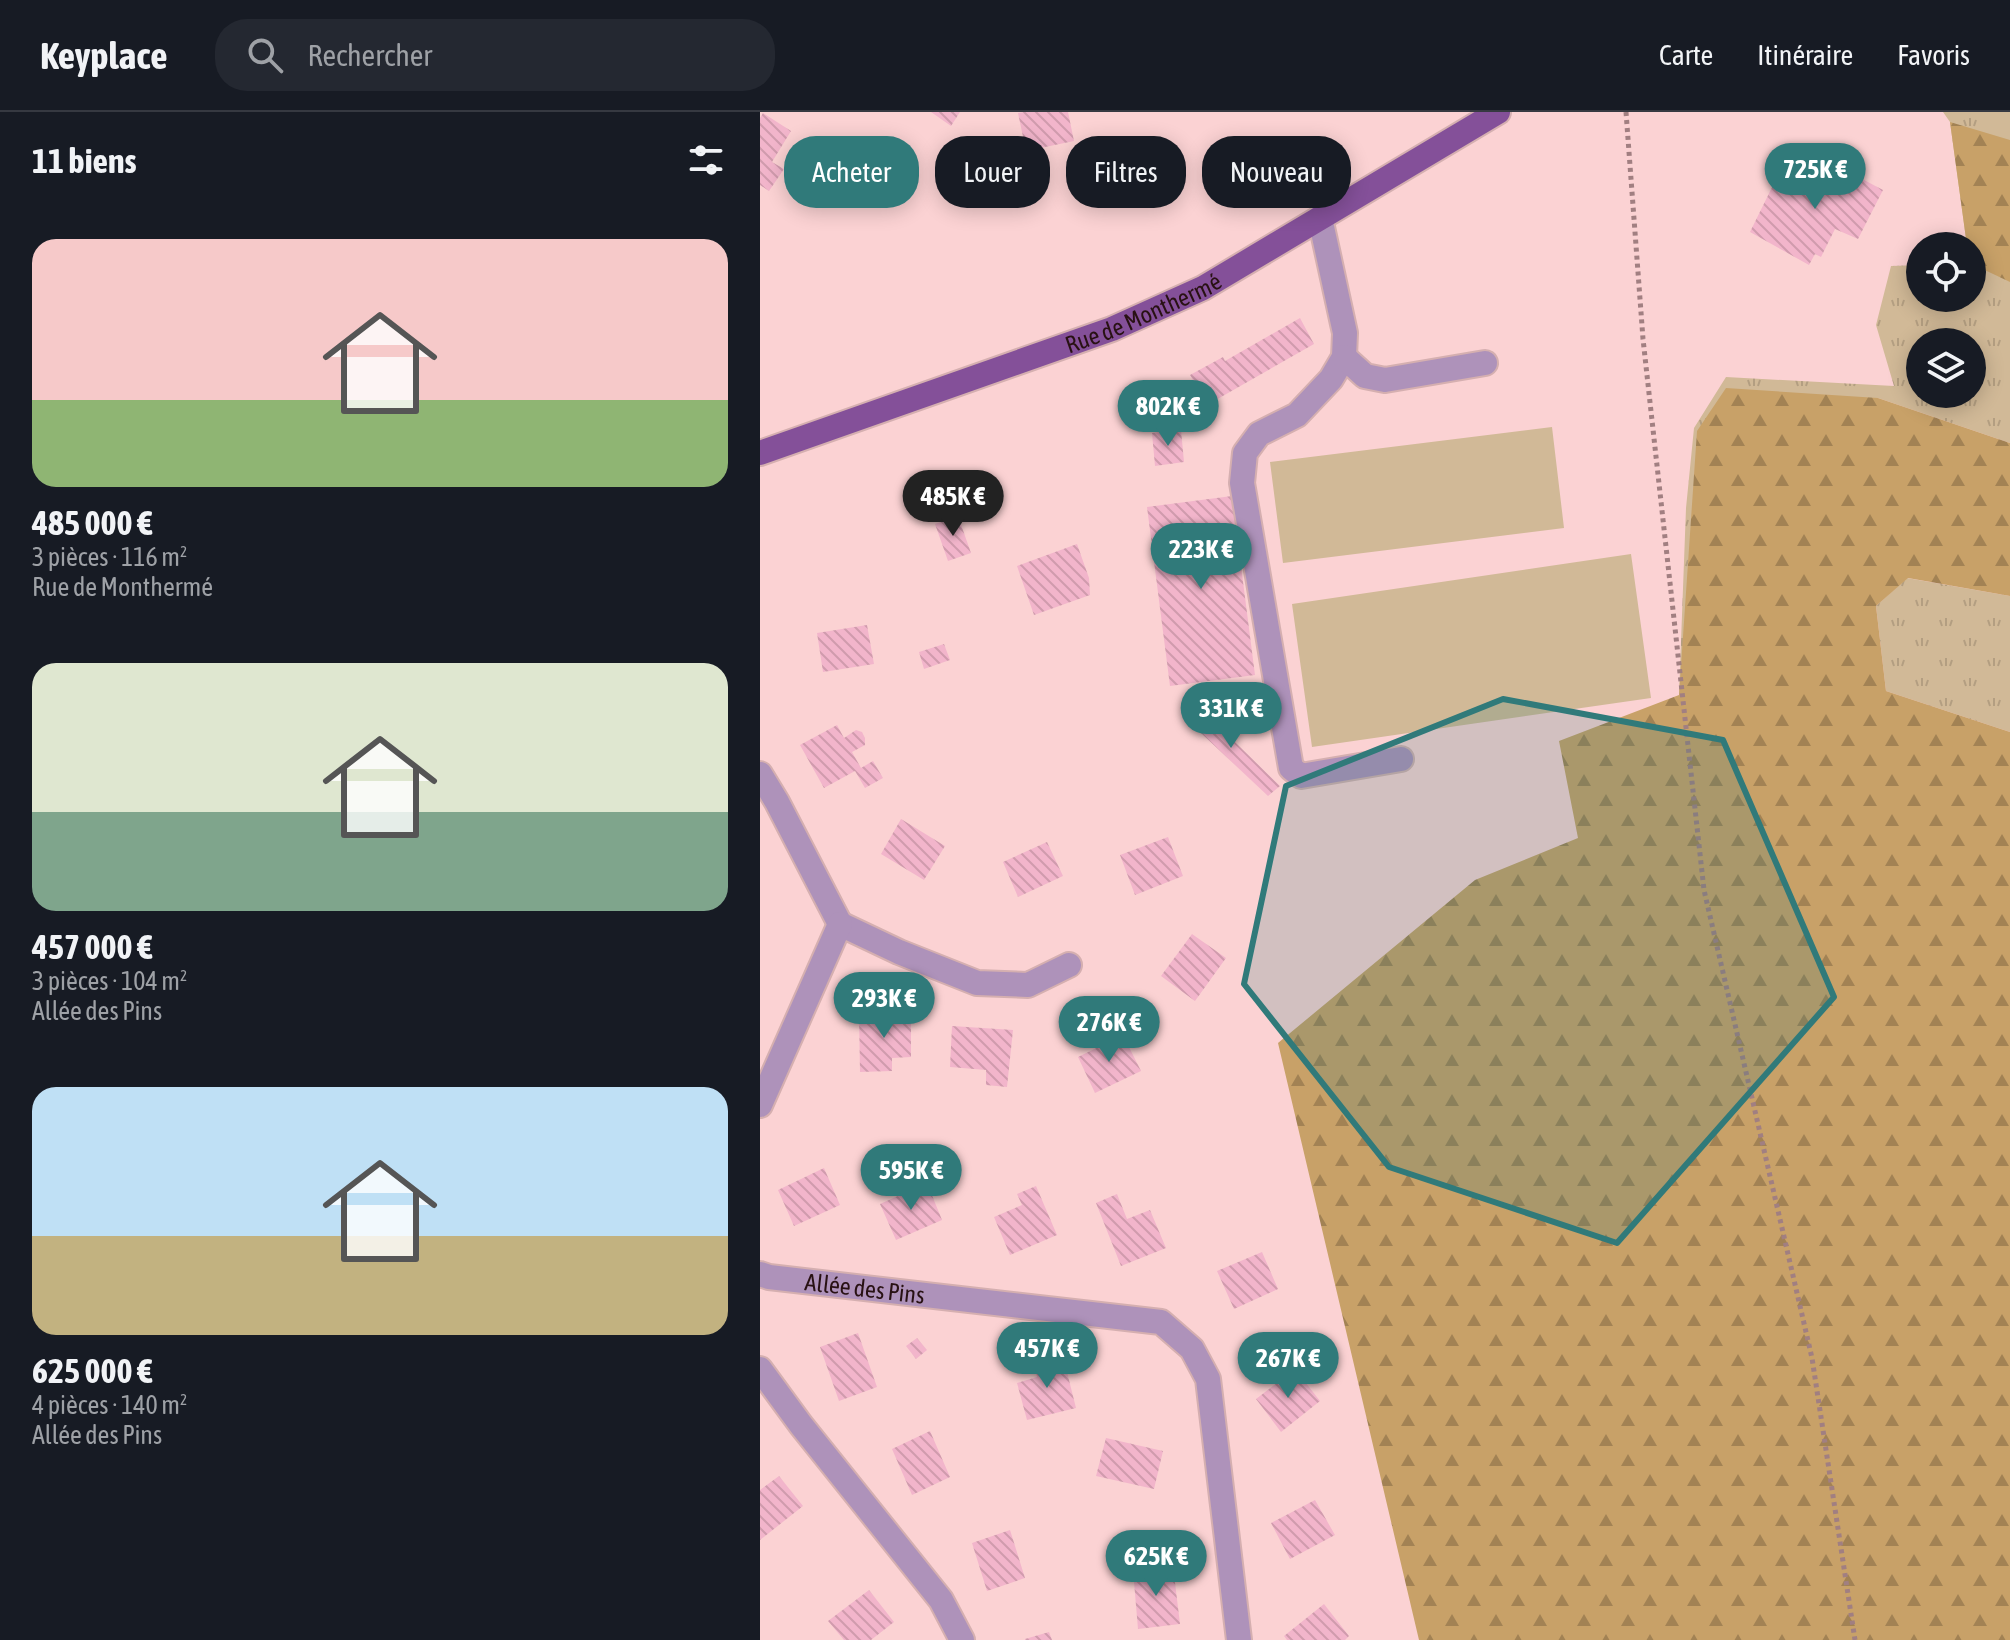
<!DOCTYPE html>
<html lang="fr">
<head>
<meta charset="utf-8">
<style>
	:root { --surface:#171b24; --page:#242831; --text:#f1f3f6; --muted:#9ea1a6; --line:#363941; --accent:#307a7a }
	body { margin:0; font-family:"Asap Condensed",sans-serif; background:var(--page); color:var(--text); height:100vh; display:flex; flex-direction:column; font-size:30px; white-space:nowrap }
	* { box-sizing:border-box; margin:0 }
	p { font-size:26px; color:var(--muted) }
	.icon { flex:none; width:44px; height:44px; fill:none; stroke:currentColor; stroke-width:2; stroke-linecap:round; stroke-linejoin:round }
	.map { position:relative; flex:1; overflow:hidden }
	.panel { display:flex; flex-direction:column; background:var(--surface); width:760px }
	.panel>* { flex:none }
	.top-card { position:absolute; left:24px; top:24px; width:760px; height:72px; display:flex; gap:16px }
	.tools { position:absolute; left:1146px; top:120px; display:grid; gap:16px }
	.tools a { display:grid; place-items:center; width:80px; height:80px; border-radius:50%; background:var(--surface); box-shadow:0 4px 20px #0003; font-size:40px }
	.price { position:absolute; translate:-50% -68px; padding:0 18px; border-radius:28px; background:var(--accent); color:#fff; font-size:26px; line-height:52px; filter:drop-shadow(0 2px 4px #0008) }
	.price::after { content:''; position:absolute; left:50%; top:48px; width:24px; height:18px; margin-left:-12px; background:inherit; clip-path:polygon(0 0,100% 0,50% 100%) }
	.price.active { background:#222; color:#fff }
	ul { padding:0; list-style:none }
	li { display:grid; align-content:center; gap:16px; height:424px; padding:0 32px }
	li span { display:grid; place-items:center; height:248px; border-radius:24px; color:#555 }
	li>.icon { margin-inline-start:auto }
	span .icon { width:144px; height:144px; fill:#fffc; stroke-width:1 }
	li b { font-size:34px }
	h2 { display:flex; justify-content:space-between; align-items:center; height:96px; padding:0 32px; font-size:34px }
	.pill { padding:0 28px; border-radius:32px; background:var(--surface); box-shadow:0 4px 20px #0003; font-size:28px; line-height:72px }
	.pill.active { background:var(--accent); color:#fff }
	header { display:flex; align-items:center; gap:48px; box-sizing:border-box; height:112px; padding:0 40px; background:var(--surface); border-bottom:2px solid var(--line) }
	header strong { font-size:38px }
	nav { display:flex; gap:44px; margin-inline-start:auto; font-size:28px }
	.search { width:560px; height:72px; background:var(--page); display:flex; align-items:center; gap:20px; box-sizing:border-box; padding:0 28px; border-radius:32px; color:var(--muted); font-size:30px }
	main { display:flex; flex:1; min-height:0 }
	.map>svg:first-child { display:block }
	.grass { fill:url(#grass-tufts); fill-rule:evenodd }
	.forest { fill:url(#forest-firs) }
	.garden { fill:#d1b997 }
	.building { fill:url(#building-back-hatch) }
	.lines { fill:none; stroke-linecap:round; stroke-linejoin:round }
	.minor-casing { stroke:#d5afb0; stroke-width:28 }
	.major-casing { stroke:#d5afb0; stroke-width:28 }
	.path { stroke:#a17f81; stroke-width:5; stroke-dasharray:4 4; stroke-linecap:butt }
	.minor { stroke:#ae92ba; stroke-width:24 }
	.major { stroke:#845099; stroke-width:24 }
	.marked { fill:#307a7a; fill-opacity:0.2; stroke:#307a7a; stroke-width:6; stroke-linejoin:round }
	.labels { text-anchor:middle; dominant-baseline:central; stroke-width:6; stroke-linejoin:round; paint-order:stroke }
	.street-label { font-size:24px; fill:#281113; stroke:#fbd2d3 }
</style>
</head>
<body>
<header>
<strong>Keyplace</strong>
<div class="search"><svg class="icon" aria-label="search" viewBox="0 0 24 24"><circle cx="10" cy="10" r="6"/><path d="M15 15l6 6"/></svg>Rechercher</div>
<nav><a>Carte</a><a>Itinéraire</a><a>Favoris</a></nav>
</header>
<main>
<section class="panel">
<h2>11 biens<svg class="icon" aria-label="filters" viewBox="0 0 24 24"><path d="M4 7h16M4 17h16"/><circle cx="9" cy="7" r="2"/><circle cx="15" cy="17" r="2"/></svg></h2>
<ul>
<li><span style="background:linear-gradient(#f6c9c9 65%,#8fb573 0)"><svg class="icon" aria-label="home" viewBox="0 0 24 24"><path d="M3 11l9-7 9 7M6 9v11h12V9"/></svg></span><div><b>485 000 €</b><p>3 pièces · 116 m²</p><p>Rue de Monthermé</p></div></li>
<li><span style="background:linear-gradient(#dfe7d0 60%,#7fa58c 0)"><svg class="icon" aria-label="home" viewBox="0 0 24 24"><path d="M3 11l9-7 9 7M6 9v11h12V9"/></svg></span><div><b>457 000 €</b><p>3 pièces · 104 m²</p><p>Allée des Pins</p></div></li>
<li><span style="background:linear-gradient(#bfe0f5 60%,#c2b280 0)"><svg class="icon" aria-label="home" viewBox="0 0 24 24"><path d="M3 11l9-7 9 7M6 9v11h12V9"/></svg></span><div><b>625 000 €</b><p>4 pièces · 140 m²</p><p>Allée des Pins</p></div></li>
</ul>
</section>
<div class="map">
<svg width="1250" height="1528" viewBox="0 0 1250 1528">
	<defs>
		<pattern id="grass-tufts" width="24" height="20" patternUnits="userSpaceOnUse" patternTransform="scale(2)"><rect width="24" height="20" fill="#d1b997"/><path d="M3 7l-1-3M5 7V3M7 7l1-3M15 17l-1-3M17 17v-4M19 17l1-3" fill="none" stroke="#b39e81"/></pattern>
		<pattern id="forest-firs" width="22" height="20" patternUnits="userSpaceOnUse" patternTransform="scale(2)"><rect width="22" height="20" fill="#c8a168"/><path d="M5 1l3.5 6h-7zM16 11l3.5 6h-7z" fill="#a28254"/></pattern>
		<pattern id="building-back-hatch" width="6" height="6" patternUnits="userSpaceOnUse" patternTransform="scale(2)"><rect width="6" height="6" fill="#f2b5cb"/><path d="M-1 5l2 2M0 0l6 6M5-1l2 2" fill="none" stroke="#d09bad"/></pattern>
	</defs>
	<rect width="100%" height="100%" fill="#fbd2d3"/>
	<path class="grass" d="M1183 0H1250V331L1118 286 919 583 926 396 934 316 966 265 1134 274 1116 213 1131 154 1160 153V186H1212V134H1207L1190 10ZM1160 230H1212V282H1160Z
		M1147 466 1250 484V620L1126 579 1116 494Z"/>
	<path class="forest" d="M1190 10 1250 28V170L1212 152V134H1207Z
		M966 276 1118 286 1250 331V484L1148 466 1116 494 1126 579 1250 620V1528H659L518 931 715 768 818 726 799 629 919 583 937 319Z"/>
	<path class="garden" d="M792 315 804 416 523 451 510 350Z
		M871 442 891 586 552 635 532 492Z"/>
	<path class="building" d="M171 0H200L191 14Z
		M264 0H308L314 29 266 39 258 1Z
		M3 1 31 19 12 50 24 57 9 79 0 73V6Z
		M1070 50 1123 78 1098 127 1075 117 1061 145 1055 142 1049 153 990 120 1021 57 1057 74Z
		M540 206 554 232 447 293 442 285 401 308 392 292 433 268 430 263 463 245 465 249Z
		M421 318 424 350 395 354 392 321Z
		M472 384 495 563 410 574 387 395Z
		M198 404 211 441 188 449 175 412Z
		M317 432 329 466 330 483 274 503 257 454Z
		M107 513 114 552 63 560 57 521Z
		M184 532 190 548 164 557 159 540Z
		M436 592 520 674 508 684 424 605Z
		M77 613 84 626 96 618 102 620 105 626V633L92 640 101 656 113 649 123 666 105 676 95 659 64 676 40 633Z
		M141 707 185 734 164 768 121 742Z
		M408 725 423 764 375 783 360 743Z
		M287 730 303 764 258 785 243 750Z
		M432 822 466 846 435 889 401 864Z
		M151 901V945L132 946V959L100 960 99 902Z
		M192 914 253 918 247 975 226 973V958L190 955Z
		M363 923 381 959 335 981 318 945Z
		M64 1056 80 1093 34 1114 18 1078Z
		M167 1071 182 1108 136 1128 120 1092Z
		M276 1074 297 1123 250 1143 234 1105 262 1093 257 1082Z
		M357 1082 367 1107 390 1098 406 1136 361 1154 336 1091Z
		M502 1140 518 1177 474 1197 457 1159Z
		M98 1221 117 1275 79 1289 60 1235Z
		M157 1226 167 1238 156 1247 146 1234Z
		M303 1244 316 1296 267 1308 257 1271 277 1265 274 1252Z
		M535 1257 560 1289 521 1320 496 1287Z
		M170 1319 190 1365 152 1383 132 1337Z
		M346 1326 403 1339 394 1377 336 1364Z
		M19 1364 43 1394 0 1428V1378Z
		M555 1388 575 1423 530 1447 511 1411Z
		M250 1418 265 1466 227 1479 212 1431Z
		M413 1454 420 1512 378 1517 373 1458Z
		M109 1478 134 1510 111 1528H84L68 1509Z
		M564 1492 589 1524 585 1528H527L524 1524Z
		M289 1520 292 1528H265V1527Z"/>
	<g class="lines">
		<defs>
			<g id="minor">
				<path d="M560 106 585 221 584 245 571 267 537 303 499 322 485 341 482 371 531 656 541 664 641 647"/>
				<path d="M584 245 605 264 625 268 725 251"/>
				<path d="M0 662 17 690 80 812"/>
				<path d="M80 812 139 840 217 871 268 873 309 853"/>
				<path d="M0 993 80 812"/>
				<path id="s1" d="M0 1162 9 1165 401 1210 432 1237 448 1267 479 1528"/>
				<path d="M0 1257 41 1313 181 1488 202 1528"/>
			</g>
			<g id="major">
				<path id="s2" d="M0 341 352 217 443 176 738 0"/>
			</g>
		</defs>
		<use href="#minor" class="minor-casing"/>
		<use href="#major" class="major-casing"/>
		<path class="path" d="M866 0 883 227 944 778 1052 1246 1095 1528"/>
		<use href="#minor" class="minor"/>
		<use href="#major" class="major"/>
	</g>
	<path class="marked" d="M743 587 963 628 1074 885 857 1131 629 1055 484 872 526 674Z"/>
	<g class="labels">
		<g class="street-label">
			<text stroke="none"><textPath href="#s2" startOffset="408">Rue de Monthermé</textPath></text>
			<text stroke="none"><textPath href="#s1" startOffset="106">Allée des Pins</textPath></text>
		</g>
	</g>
</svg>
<div class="tools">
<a><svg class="icon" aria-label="locate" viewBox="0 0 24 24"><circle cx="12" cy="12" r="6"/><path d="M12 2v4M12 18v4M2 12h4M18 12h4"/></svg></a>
<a><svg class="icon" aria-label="layers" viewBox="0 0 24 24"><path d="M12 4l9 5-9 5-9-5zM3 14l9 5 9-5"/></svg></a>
</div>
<b class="price" style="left:1055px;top:99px">725K €</b>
<b class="price" style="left:408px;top:336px">802K €</b>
<b class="price active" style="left:193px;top:426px">485K €</b>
<b class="price" style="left:441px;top:479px">223K €</b>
<b class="price" style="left:471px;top:638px">331K €</b>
<b class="price" style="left:124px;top:928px">293K €</b>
<b class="price" style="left:349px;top:952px">276K €</b>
<b class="price" style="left:151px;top:1100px">595K €</b>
<b class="price" style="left:287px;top:1278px">457K €</b>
<b class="price" style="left:528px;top:1288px">267K €</b>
<b class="price" style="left:396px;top:1486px">625K €</b>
<div class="top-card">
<a class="pill active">Acheter</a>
<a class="pill">Louer</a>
<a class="pill">Filtres</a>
<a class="pill">Nouveau</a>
</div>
</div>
</main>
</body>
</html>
